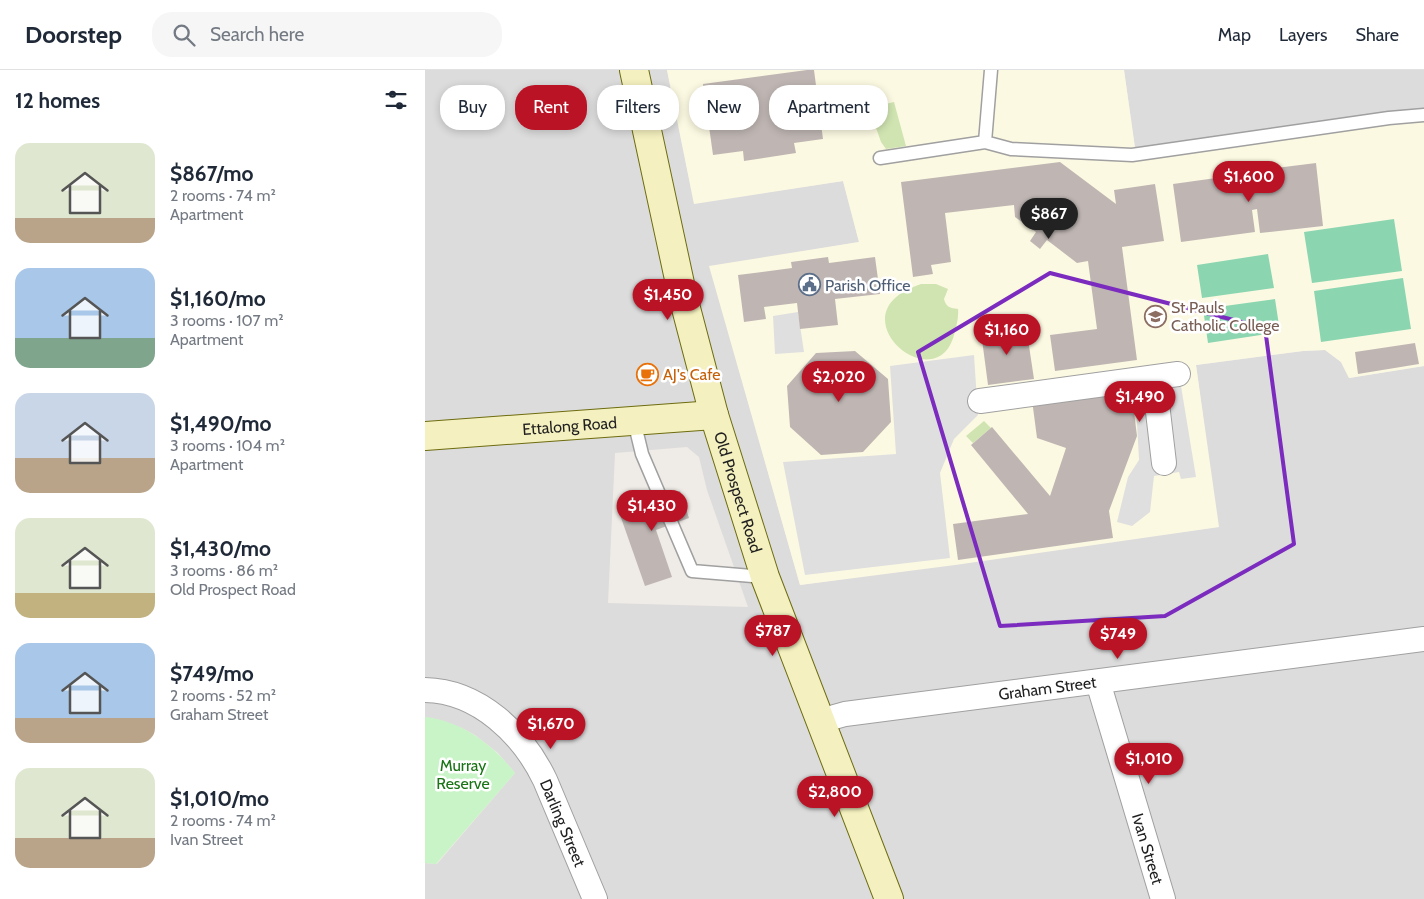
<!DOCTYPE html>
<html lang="en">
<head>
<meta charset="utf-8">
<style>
	:root { --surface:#fff; --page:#f6f6f7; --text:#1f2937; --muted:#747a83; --line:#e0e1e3; --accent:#bb1326 }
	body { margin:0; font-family:Cabin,sans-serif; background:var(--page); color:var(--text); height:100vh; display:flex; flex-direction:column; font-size:19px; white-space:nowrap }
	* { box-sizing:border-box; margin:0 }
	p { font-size:16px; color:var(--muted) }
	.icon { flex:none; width:28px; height:28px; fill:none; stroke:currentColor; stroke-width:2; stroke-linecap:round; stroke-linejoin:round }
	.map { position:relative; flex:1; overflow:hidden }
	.side { display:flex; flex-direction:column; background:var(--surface); width:425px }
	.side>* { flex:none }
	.hud { position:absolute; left:15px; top:15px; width:475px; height:45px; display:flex; gap:10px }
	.price { position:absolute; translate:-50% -42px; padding:0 11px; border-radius:18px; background:var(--accent); color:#fff; font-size:16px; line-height:32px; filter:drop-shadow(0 1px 2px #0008) }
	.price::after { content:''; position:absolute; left:50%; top:30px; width:15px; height:11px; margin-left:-8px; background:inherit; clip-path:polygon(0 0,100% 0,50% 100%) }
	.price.selected { background:#222; color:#fff }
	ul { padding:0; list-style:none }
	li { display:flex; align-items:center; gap:15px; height:125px; padding:0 15px }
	li span { display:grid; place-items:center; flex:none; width:140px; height:100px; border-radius:15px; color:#555 }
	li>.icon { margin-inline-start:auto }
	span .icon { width:60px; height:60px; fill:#fffc; stroke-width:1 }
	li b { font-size:21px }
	h2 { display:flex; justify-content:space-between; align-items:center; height:60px; padding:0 15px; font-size:21px }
	.pill { padding:0 18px; border-radius:20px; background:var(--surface); box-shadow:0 2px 8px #0003; font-size:18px; line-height:45px }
	.pill.selected { background:var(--accent); color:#fff }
	header { display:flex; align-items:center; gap:30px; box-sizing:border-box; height:70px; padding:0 25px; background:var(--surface); border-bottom:1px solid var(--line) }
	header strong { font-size:24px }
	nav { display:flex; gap:28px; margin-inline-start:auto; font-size:18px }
	.search { width:350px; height:45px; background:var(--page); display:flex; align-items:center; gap:12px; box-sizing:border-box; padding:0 18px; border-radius:20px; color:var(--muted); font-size:19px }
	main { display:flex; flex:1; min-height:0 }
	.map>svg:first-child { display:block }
	.residential { fill:#dddcdc; fill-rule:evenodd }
	.education { fill:#fcf9e2 }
	.grass { fill:#d0e4b1 }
	.park { fill:#c9f4c7 }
	.pitch { fill:#8bd6b1 }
	.parking { fill:#dfdfdf }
	.building { fill:#bfb6b3 }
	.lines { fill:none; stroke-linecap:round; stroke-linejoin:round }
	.lane-casing { stroke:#a0a0a0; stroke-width:15 }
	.street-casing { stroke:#a0a0a0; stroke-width:26 }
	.secondary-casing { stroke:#6d6c0f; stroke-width:30 }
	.lane { stroke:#fff; stroke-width:12 }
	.street { stroke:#fff; stroke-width:24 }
	.secondary { stroke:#f4f0bf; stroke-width:28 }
	.marked { fill:none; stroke:#7b2cbf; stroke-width:4; stroke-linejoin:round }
	.labels { text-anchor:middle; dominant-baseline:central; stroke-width:5; stroke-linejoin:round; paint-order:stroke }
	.service-label { font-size:16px; fill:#4e5e75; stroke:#fff; text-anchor:start }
	.education-label { font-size:16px; fill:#785e54; stroke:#fff; text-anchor:start }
	.food-label { font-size:16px; fill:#c56008; stroke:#fff; text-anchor:start }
	.street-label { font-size:16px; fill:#1f1f1f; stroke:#fff }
	.park-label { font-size:16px; fill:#197416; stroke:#fff }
</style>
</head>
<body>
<header>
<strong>Doorstep</strong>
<div class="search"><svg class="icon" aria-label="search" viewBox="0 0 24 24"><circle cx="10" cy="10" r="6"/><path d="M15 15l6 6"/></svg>Search here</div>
<nav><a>Map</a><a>Layers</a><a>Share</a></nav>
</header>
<main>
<section class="side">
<h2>12 homes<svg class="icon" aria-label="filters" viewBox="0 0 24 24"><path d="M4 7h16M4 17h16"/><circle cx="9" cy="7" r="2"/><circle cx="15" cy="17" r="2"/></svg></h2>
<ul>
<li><span style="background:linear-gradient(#dfe7d0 75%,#b9a48a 0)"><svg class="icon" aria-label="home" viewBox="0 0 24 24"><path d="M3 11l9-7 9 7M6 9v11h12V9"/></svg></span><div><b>$867/mo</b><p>2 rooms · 74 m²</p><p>Apartment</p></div></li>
<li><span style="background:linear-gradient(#a9c7e8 70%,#7fa58c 0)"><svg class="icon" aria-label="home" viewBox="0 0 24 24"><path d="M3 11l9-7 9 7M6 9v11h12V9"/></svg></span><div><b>$1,160/mo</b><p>3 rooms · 107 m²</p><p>Apartment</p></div></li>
<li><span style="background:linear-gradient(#c9d6e8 65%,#b9a48a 0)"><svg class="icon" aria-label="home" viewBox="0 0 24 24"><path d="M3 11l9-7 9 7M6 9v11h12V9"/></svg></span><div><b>$1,490/mo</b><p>3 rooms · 104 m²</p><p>Apartment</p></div></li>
<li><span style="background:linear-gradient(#dfe7d0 75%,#c2b280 0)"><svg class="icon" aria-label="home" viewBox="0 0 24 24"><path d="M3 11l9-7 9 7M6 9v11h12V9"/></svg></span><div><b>$1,430/mo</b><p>3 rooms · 86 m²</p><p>Old Prospect Road</p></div></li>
<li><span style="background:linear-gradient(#a9c7e8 75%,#b9a48a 0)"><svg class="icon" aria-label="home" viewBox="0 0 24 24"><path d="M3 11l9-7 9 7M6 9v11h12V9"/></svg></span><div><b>$749/mo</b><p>2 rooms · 52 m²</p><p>Graham Street</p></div></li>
<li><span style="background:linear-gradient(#dfe7d0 70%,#b9a48a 0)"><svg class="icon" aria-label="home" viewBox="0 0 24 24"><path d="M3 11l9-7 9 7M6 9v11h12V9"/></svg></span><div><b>$1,010/mo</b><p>2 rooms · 74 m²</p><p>Ivan Street</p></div></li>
</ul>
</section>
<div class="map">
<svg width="999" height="829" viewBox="0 0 999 829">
	<rect width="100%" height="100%" fill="#efebe6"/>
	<path class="residential" d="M0 0H242L269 133 418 111 434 172 285 197 375 515 793 457 771 295 878 281 900 280 916 292 924 308 999 296V829H0V793L12 794 90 703 73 683 50 665 37 658 0 647ZM262 377 274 387 282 420 323 537 183 533 190 383Z
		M699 0H999V39L710 78Z"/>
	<path class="education" d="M242 0H699L710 78 999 39V296L924 308 916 292 900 280 878 281 771 295 794 457 530 495 375 515 284 196 434 172 418 111 269 134Z"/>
	<path class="grass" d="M469 32 481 76 461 79 456 72 444 38Z
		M496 214H511L523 219 519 229C521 237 525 238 533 239 534 248 531 257 529 265 511 332 406 243 496 214Z
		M559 351 566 358 548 373 541 366Z"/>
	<path class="park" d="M0 647C37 651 68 675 90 703L11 794 0 793Z"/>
	<path class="pitch" d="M969 149 977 201 887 213 879 162Z
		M843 184 849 218 777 228 772 195Z
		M978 208 986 259 896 272 889 221Z
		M850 229 855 262 783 273 778 239Z"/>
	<path class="parking" d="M373 242 379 282 350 284 348 246Z
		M549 285 553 345 529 369 515 403 525 488 380 505 358 392 471 384 465 296Z
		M755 310 771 407 756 409 754 402 729 406 725 442 707 456 692 452 703 407 714 390 710 316Z"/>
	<path class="building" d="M382 0H389L398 69 369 73 371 83 319 91 318 81 288 85 278 14Z
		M635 92 691 134 689 120 730 114 739 171 697 177 712 290 630 301 625 265 672 259 663 191 652 193 622 170 615 179 605 171 611 162 590 147 589 135 520 143 526 192 506 195 508 204 488 207 476 112Z
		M891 93 898 156 835 163 832 139 827 140 830 162 756 172 748 114 827 103V101Z
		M403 187 404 193 450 187 455 224 410 229 413 255 375 259 372 233 339 237 341 249 319 252 313 205 367 198 366 192Z
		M601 256 609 309 563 315 556 262Z
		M990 273 994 294 933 304 930 282Z
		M430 281 463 309 466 352 438 382 396 385 365 357 362 316 391 283Z
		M706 318 712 366 684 441 688 468 533 490 528 454 603 444 546 375 567 357 625 426 641 378 612 368 607 330Z
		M255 421 264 448 231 460 247 507 220 516 194 442 201 439 199 432 219 425 221 432Z"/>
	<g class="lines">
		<defs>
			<path id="lane" d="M560 72 566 0
				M455 88 560 72 586 79 707 85 964 48 999 45
				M209 351 217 384 267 501 340 507"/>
			<g id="street">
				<path d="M729 308 739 393"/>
				<path d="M555 331 753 304"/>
				<path id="s1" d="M673 612 738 829"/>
				<path id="s2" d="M0 620C54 621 98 664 120 710L170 829"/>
				<path id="s3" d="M395 651 420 644 999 569"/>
			</g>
			<g id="secondary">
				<path id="s4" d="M209 0 257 223 289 345 340 507 464 829"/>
				<path id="s5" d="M0 366 289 345"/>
			</g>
		</defs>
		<use href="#lane" class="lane-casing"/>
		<use href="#street" class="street-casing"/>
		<use href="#secondary" class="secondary-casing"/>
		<use href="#lane" class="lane"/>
		<use href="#street" class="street"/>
		<use href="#secondary" class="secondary"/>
	</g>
	<path class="marked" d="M625 203 840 258 869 474 740 546 575 556 493 282Z"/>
	<defs>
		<symbol id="civic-ring" viewBox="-11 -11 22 22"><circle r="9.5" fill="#fff" stroke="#5c6f8a" stroke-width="1.5"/><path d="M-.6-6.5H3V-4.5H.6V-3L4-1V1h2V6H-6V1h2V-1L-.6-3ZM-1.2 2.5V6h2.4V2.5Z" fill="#5c6f8a"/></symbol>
		<symbol id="school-ring" viewBox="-11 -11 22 22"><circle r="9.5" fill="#fff" stroke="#8d6e63" stroke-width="1.5"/><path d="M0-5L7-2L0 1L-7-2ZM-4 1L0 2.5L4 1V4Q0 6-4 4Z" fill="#8d6e63"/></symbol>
		<symbol id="cafe-ring" viewBox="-11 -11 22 22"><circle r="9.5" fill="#fff" stroke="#e8710a" stroke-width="1.5"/><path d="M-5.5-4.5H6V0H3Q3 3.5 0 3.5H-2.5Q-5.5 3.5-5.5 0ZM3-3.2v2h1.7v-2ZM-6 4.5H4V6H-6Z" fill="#e8710a"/></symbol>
	</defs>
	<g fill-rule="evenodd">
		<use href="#civic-ring" x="372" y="202" width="25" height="25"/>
		<use href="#school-ring" x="718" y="234" width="25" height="25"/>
		<use href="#cafe-ring" x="210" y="292" width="25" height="25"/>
	</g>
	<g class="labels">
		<g class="service-label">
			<text x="400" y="215">Parish Office</text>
		</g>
		<g class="education-label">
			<text x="746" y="237">St Pauls<tspan x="746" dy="18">Catholic College</tspan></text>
		</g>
		<g class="food-label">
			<text x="238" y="304">AJ's Cafe</text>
		</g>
		<g class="street-label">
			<text stroke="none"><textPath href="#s5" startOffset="145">Ettalong Road</textPath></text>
			<text stroke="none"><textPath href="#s4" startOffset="435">Old Prospect Road</textPath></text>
			<text stroke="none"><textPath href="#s3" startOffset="230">Graham Street</textPath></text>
			<text stroke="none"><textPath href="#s2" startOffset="204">Darling Street</textPath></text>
			<text stroke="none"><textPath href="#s1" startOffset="174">Ivan Street</textPath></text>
		</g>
		<g class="park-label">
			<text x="38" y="695">Murray<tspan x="38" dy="18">Reserve</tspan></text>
		</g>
	</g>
</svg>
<b class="price" style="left:824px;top:133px">$1,600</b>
<b class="price selected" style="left:624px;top:170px">$867</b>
<b class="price" style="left:243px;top:251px">$1,450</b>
<b class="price" style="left:582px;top:286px">$1,160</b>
<b class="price" style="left:414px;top:333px">$2,020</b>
<b class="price" style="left:715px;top:353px">$1,490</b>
<b class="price" style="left:227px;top:462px">$1,430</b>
<b class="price" style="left:348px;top:587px">$787</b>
<b class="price" style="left:693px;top:590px">$749</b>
<b class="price" style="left:126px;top:680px">$1,670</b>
<b class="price" style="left:724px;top:715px">$1,010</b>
<b class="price" style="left:410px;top:748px">$2,800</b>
<div class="hud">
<a class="pill">Buy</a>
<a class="pill selected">Rent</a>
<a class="pill">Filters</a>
<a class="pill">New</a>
<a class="pill">Apartment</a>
</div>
</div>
</main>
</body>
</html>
